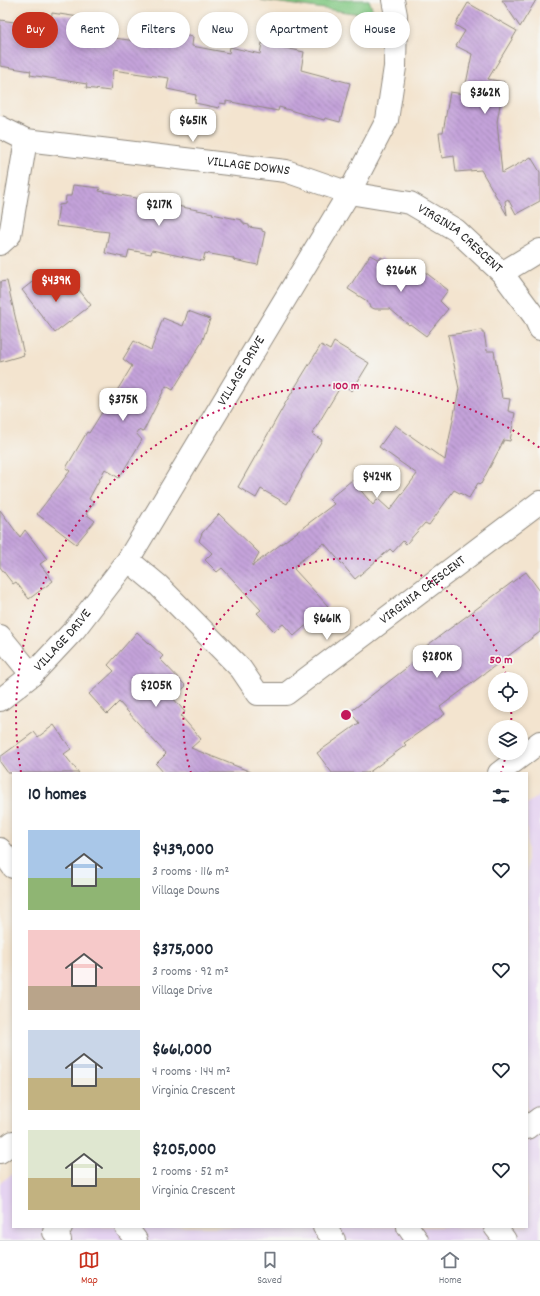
<!DOCTYPE html>
<html lang="en">
<head>
<meta charset="utf-8">
<style>
	:root { --surface:#fff; --page:#f6f6f7; --text:#1f2937; --muted:#747a83; --line:#e0e1e3; --accent:#c8321e }
	body { margin:0; font-family:Dekko,sans-serif; background:var(--page); color:var(--text); height:100vh; display:flex; flex-direction:column; font-size:15px; white-space:nowrap }
	* { box-sizing:border-box; margin:0 }
	p { font-size:13px; color:var(--muted) }
	.icon { flex:none; width:22px; height:22px; fill:none; stroke:currentColor; stroke-width:2; stroke-linecap:round; stroke-linejoin:round }
	.map { position:relative; flex:1; overflow:hidden }
	.sheet { position:absolute; left:12px; top:772px; width:516px; height:456px; display:flex; flex-direction:column; background:var(--surface); border-radius:0px; box-shadow:0 2px 6px #0003 }
	.sheet>* { flex:none }
	.hud { position:absolute; left:12px; top:12px; width:516px; height:36px; display:flex; gap:8px }
	.tools { position:absolute; left:488px; top:672px; display:grid; gap:8px }
	.tools a { display:grid; place-items:center; width:40px; height:40px; border-radius:50%; background:var(--surface); box-shadow:0 2px 6px #0003; font-size:20px }
	.price { position:absolute; translate:-50% -34px; padding:0 9px; border-radius:8px; background:#fff; color:#222; font-size:13px; line-height:26px; filter:drop-shadow(0 1px 2px #0008) }
	.price::after { content:''; position:absolute; left:50%; top:24px; width:12px; height:9px; margin-left:-6px; background:inherit; clip-path:polygon(0 0,100% 0,50% 100%) }
	.price.on { background:var(--accent); color:#fff }
	ul { padding:0; list-style:none }
	li { display:flex; align-items:center; gap:12px; height:100px; padding:0 16px }
	li span { display:grid; place-items:center; flex:none; width:112px; height:80px; border-radius:0px; color:#555 }
	li>.icon { margin-inline-start:auto }
	span .icon { width:48px; height:48px; fill:#fffc; stroke-width:1 }
	li b { font-size:17px }
	h2 { display:flex; justify-content:space-between; align-items:center; height:48px; padding:0 16px; font-size:17px }
	.tag { padding:0 14px; border-radius:18px; background:var(--surface); box-shadow:0 2px 6px #0003; font-size:14px; line-height:36px }
	.tag.on { background:var(--accent); color:#fff }
	.menu { display:flex; justify-content:space-around; align-items:center; height:56px; border-top:1px solid var(--line); background:var(--surface); font-size:11px; color:var(--muted) }
	.menu a { display:grid; justify-items:center; gap:2px }
	.menu .on { color:var(--accent) }
	.map>svg:first-child { display:block }
	.built { fill:#e5d3f1 }
	.green { fill:#83c984; stroke:#577a58 }
	.building { fill:url(#building-back-hatch) }
	.lines { fill:none; stroke-linecap:round; stroke-linejoin:round }
	.minor-casing { stroke:#8f887d; stroke-width:24 }
	.minor { stroke:#fff; stroke-width:22 }
	.ring { fill:none; stroke:#c2185b; stroke-width:2; stroke-dasharray:2 4 }
	.labels { text-anchor:middle; dominant-baseline:central; stroke-width:3.5; stroke-linejoin:round; paint-order:stroke }
	.street-label { font-size:14px; fill:#2b2b2b; stroke:#f6f6f2 }
	.centre { fill:#c2185b; stroke:#f6f6f2; stroke-width:2 }
	.ring-label { font-size:12px; text-anchor:middle; font-weight:bold; fill:#c2185b; stroke:#f6f6f2; stroke-width:3.5; stroke-linejoin:round; paint-order:stroke }
</style>
</head>
<body>
<div class="map">
<svg width="540" height="1240" viewBox="0 0 540 1240">
	<defs>
		<pattern id="building-back-hatch" width="6" height="6" patternUnits="userSpaceOnUse"><rect width="6" height="6" fill="#c4a3da"/><path d="M-1 5l2 2M0 0l6 6M5-1l2 2" fill="none" stroke="#9f85b1"/></pattern>
	</defs>
	<rect width="100%" height="100%" fill="#f6f6f2"/>
	<filter id="ink" filterUnits="userSpaceOnUse"><feTurbulence type="fractalNoise" baseFrequency=".025" numOctaves="2"/><feDisplacementMap in="SourceGraphic" scale="8" xChannelSelector="R" yChannelSelector="G"/><feConvolveMatrix kernelMatrix="1 2 1 2 8 2 1 2 1" color-interpolation-filters="sRGB"/></filter>
	<filter id="wash" filterUnits="userSpaceOnUse"><feTurbulence type="fractalNoise" baseFrequency=".012" numOctaves="4" result="noise"/><feDisplacementMap in="SourceGraphic" scale="16" xChannelSelector="R" yChannelSelector="G"/><feGaussianBlur stdDeviation="0.9" result="paint"/><feColorMatrix in="noise" values="0 0 0 0 0 0 0 0 0 0 0 0 0 0 0 0 0 1.4 0 .05"/><feComposite in="paint" operator="in"/></filter>
	<g filter="url(#wash)">
		<rect width="100%" height="100%" fill="#f3e4cf"/>
		<path class="built" d="M540 794V1240H0V1183L13 1173V1227H527V804Z"/>
		<path class="green" d="M260 0H369L375 16Z"/>
		<g id="blocks">
			<path class="building" d="M502 0H536L520 27Z
				M468 3 517 31 488 79 504 82 497 122 502 173 531 157 540 172V201L516 214 508 199 505 201 507 215 481 170 456 172 454 156 442 158 439 132H443L450 92 464 94 472 54 456 46 465 31 455 25Z
				M52 13 86 18 84 34 151 43 153 31 163 33V31L193 37 192 46 229 53 230 47 260 54 262 43 304 52 301 70 350 83 340 122 325 118 324 120 279 107 278 111 226 101V104L220 103 219 108 195 103 196 95 167 89 169 78 113 70 110 91 86 88 87 84 30 75 31 71 0 66V20L50 27Z
				M73 185 100 188 99 191 213 213 212 214 242 220V222H244V224L249 225V227L262 229V231L265 232 258 265 234 260 233 258 205 253 203 261 152 250 151 254 129 250 127 258 105 253 109 232 56 226 59 205 65 204 66 196H71Z
				M370 255 379 260 381 257 418 279 425 272 448 290 440 301 448 309 426 336 410 324 409 325 390 309H375L370 307 367 301 348 289Z
				M41 275 56 294 72 281 91 305 55 333 22 290Z
				M7 281 24 355 0 362V282Z
				M188 311 210 319 202 342 173 390 166 386 143 432 138 430 136 433 142 440 119 478 105 469 89 499 94 503 86 514 95 521 76 544 37 514 70 471 66 468 87 432 89 433 106 406 107 407 132 366 123 359 134 341 151 350 163 318 183 326Z
				M482 330V333H484L487 351H494L502 398 510 399 508 411 515 413 510 441 504 440 481 484 478 483 469 498 454 490 429 525 425 523 406 544 403 541 393 552 390 549 355 579 324 543 294 566 295 568 294 569 328 606 294 636 283 624 274 631 257 613 261 610 222 568 217 572 205 560 212 553 199 541 202 533 219 514 259 553 252 566 334 504 329 499 352 480 373 505 378 499 390 510 417 474 379 447 395 425 445 460 459 389 448 335Z
				M334 342 369 363 352 391 342 384 312 434 322 440 301 476 302 477 287 504 261 489 256 498 238 487 286 402 321 345 330 350Z
				M0 510 20 537 25 530 47 559 40 564 53 581 29 599 16 582 13 584 0 567Z
				M526 572 540 591V632L440 707 445 714 404 743 406 745 368 773H332L317 753 359 723 350 712 428 651 425 647Z
				M137 632 163 656 160 659 186 686 173 698 185 712 181 716 201 739 191 748 251 772V773H164L156 764 166 754 119 702 107 714 89 694 114 671 108 665Z
				M54 725 71 749 64 754 79 773H8L0 762V757L34 732 38 737Z"/>
		</g>
	</g>
	<g filter="url(#ink)">
		<use href="#blocks" fill-opacity="0" stroke="#8f887d" stroke-width="1"/>
		<g class="lines">
			<defs>
				<g id="minor">
					<path id="s1" d="M0 127 26 140 286 171 349 193 410 203 456 230 502 273 534 316 540 329"/>
					<path d="M0 244 10 235 26 140"/>
					<path d="M502 273 540 250"/>
					<path id="s2" d="M128 560 158 585 241 669 258 694H286L540 502"/>
					<path d="M0 636 32 675"/>
					<path id="s3" d="M0 700 32 675 75 629 128 560 349 193 387 120 395 67 396 15 393 0"/>
					<path d="M499 773 540 742"/>
					<path d="M0 849 13 867"/>
					<path d="M527 1128 540 1118"/>
					<path d="M0 1152 13 1142"/>
					<path d="M126 1227 136 1240"/>
					<path d="M324 1227 334 1240"/>
					<path d="M408 1227 417 1240"/>
					<path d="M495 1227 505 1240"/>
					<path d="M60 1240 54 1232 61 1227"/>
				</g>
			</defs>
			<use href="#minor" class="minor-casing"/>
			<use href="#minor" class="minor"/>
		</g>
	</g>
	<g class="ring">
		<path d="M506 754A165 165 0 0 1 501 773M191 773A165 165 0 1 1 507 678M511 706A165 165 0 0 1 511 727"/>
		<path d="M21 772A330 330 0 0 1 540 448"/>
	</g>
	<g class="labels">
		<g class="street-label">
			<text stroke="none"><textPath href="#s1" startOffset="253">VILLAGE DOWNS</textPath></text>
			<text stroke="none"><textPath href="#s1" startOffset="481">VIRGINIA CRESCENT</textPath></text>
			<text stroke="none"><textPath href="#s3" startOffset="411">VILLAGE DRIVE</textPath></text>
			<text stroke="none"><textPath href="#s2" startOffset="387">VIRGINIA CRESCENT</textPath></text>
			<text stroke="none"><textPath href="#s3" startOffset="87">VILLAGE DRIVE</textPath></text>
		</g>
	</g>
	<circle cx="346" cy="715" r="6" class="centre"/>
	<g class="ring-label">
		<text x="346" y="389">100 m</text>
		<text x="501" y="663">50 m</text>
	</g>
</svg>
<div class="tools">
<a><svg class="icon" aria-label="locate" viewBox="0 0 24 24"><circle cx="12" cy="12" r="6"/><path d="M12 2v4M12 18v4M2 12h4M18 12h4"/></svg></a>
<a><svg class="icon" aria-label="layers" viewBox="0 0 24 24"><path d="M12 4l9 5-9 5-9-5zM3 14l9 5 9-5"/></svg></a>
</div>
<b class="price" style="left:485px;top:115px">$362K</b>
<b class="price" style="left:193px;top:143px">$651K</b>
<b class="price" style="left:159px;top:227px">$217K</b>
<b class="price" style="left:401px;top:293px">$266K</b>
<b class="price on" style="left:56px;top:303px">$439K</b>
<b class="price" style="left:123px;top:422px">$375K</b>
<b class="price" style="left:377px;top:499px">$424K</b>
<b class="price" style="left:327px;top:641px">$661K</b>
<b class="price" style="left:437px;top:679px">$280K</b>
<b class="price" style="left:156px;top:708px">$205K</b>
<div class="hud">
<a class="tag on">Buy</a>
<a class="tag">Rent</a>
<a class="tag">Filters</a>
<a class="tag">New</a>
<a class="tag">Apartment</a>
<a class="tag">House</a>
</div>
<section class="sheet">
<h2>10 homes<svg class="icon" aria-label="filters" viewBox="0 0 24 24"><path d="M4 7h16M4 17h16"/><circle cx="9" cy="7" r="2"/><circle cx="15" cy="17" r="2"/></svg></h2>
<ul>
<li><span style="background:linear-gradient(#a9c7e8 60%,#8fb573 0)"><svg class="icon" aria-label="home" viewBox="0 0 24 24"><path d="M3 11l9-7 9 7M6 9v11h12V9"/></svg></span><div><b>$439,000</b><p>3 rooms · 116 m²</p><p>Village Downs</p></div><svg class="icon" aria-label="heart" viewBox="0 0 24 24"><path d="M12 20l-8-8c-3-5 5-10 8-4 3-6 11-1 8 4z"/></svg></li>
<li><span style="background:linear-gradient(#f6c9c9 70%,#b9a48a 0)"><svg class="icon" aria-label="home" viewBox="0 0 24 24"><path d="M3 11l9-7 9 7M6 9v11h12V9"/></svg></span><div><b>$375,000</b><p>3 rooms · 92 m²</p><p>Village Drive</p></div><svg class="icon" aria-label="heart" viewBox="0 0 24 24"><path d="M12 20l-8-8c-3-5 5-10 8-4 3-6 11-1 8 4z"/></svg></li>
<li><span style="background:linear-gradient(#c9d6e8 60%,#c2b280 0)"><svg class="icon" aria-label="home" viewBox="0 0 24 24"><path d="M3 11l9-7 9 7M6 9v11h12V9"/></svg></span><div><b>$661,000</b><p>4 rooms · 144 m²</p><p>Virginia Crescent</p></div><svg class="icon" aria-label="heart" viewBox="0 0 24 24"><path d="M12 20l-8-8c-3-5 5-10 8-4 3-6 11-1 8 4z"/></svg></li>
<li><span style="background:linear-gradient(#dfe7d0 60%,#c2b280 0)"><svg class="icon" aria-label="home" viewBox="0 0 24 24"><path d="M3 11l9-7 9 7M6 9v11h12V9"/></svg></span><div><b>$205,000</b><p>2 rooms · 52 m²</p><p>Virginia Crescent</p></div><svg class="icon" aria-label="heart" viewBox="0 0 24 24"><path d="M12 20l-8-8c-3-5 5-10 8-4 3-6 11-1 8 4z"/></svg></li>
</ul>
</section>
</div>
<nav class="menu">
<a class="on"><svg class="icon" aria-label="map" viewBox="0 0 24 24"><path d="M3 6l6-2 6 2 6-2v14l-6 2-6-2-6 2zM9 4v14M15 6v14"/></svg>Map</a>
<a><svg class="icon" aria-label="saved" viewBox="0 0 24 24"><path d="M7 4h10v16l-5-4-5 4z"/></svg>Saved</a>
<a><svg class="icon" aria-label="home" viewBox="0 0 24 24"><path d="M3 11l9-7 9 7M6 9v11h12V9"/></svg>Home</a>
</nav>
</body>
</html>
